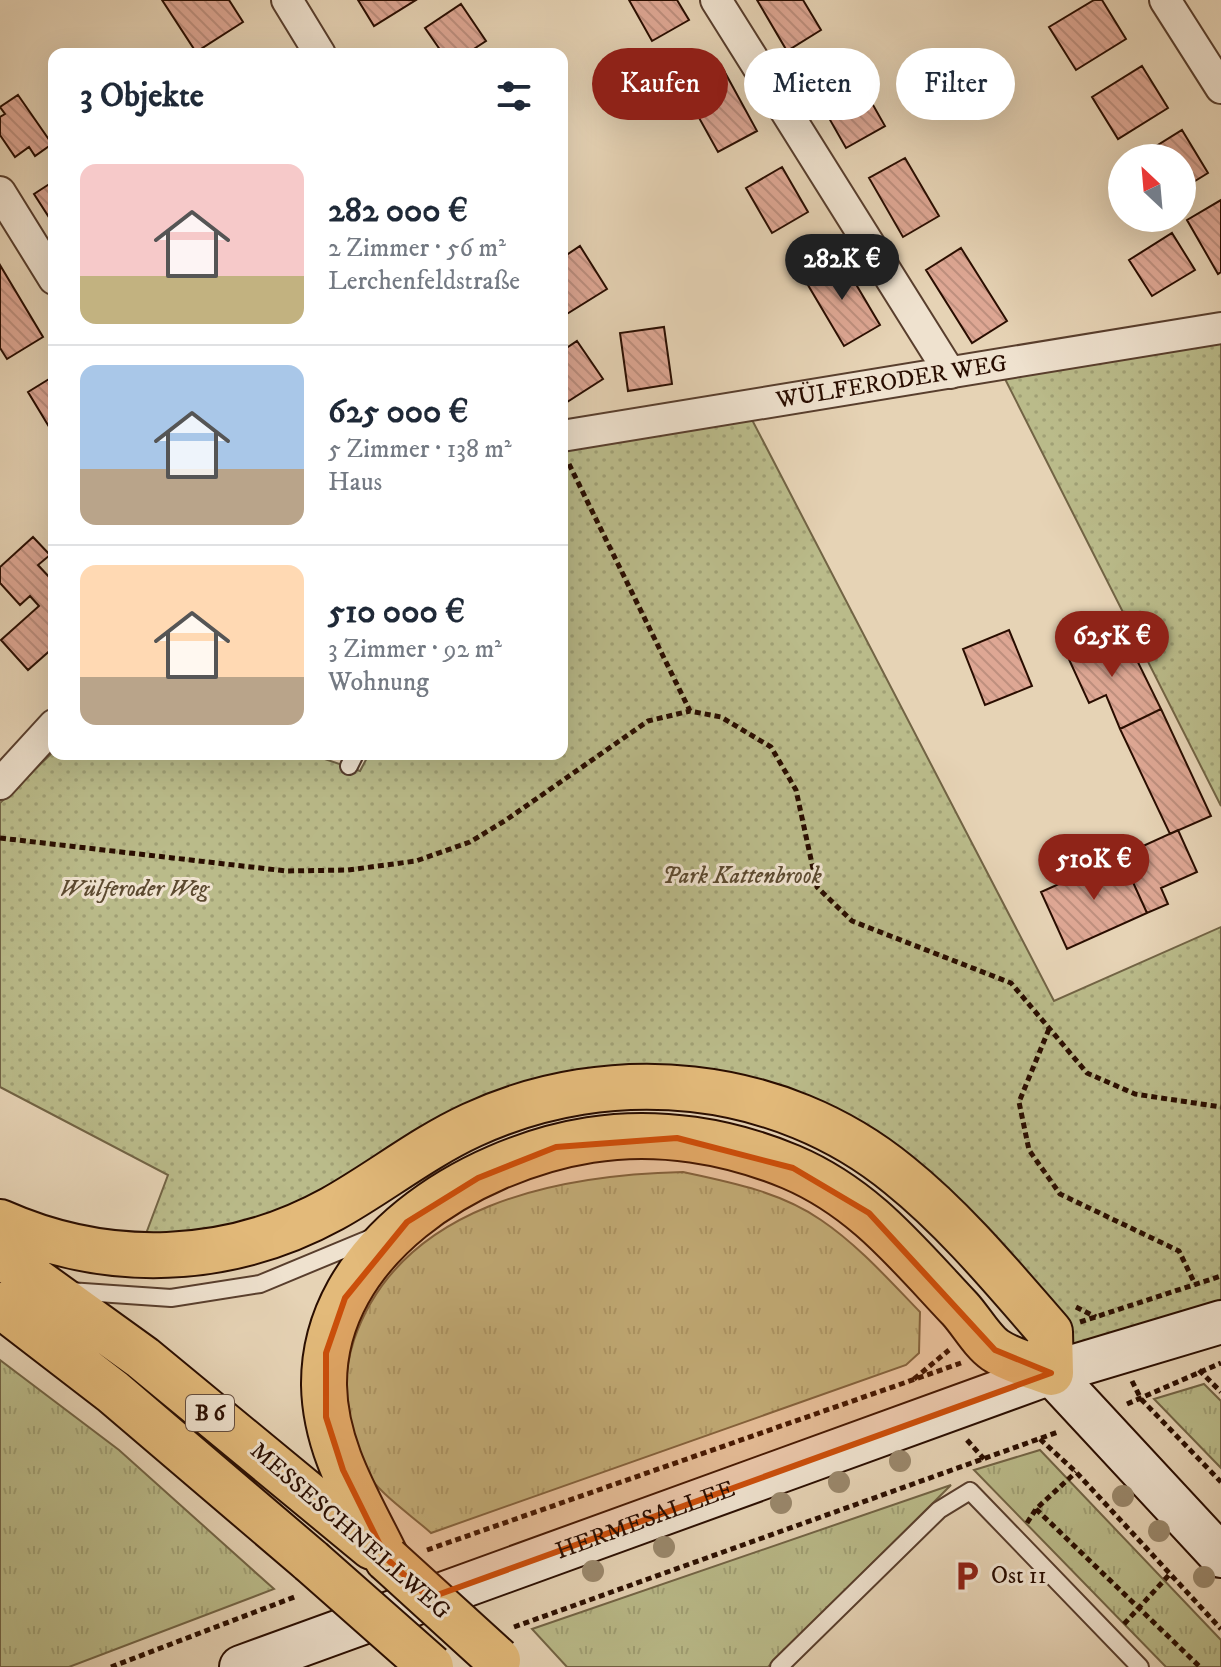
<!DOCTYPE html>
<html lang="de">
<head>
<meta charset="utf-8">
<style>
	:root { --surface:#fff; --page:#f6f6f7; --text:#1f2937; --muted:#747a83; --line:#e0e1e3; --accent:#8f2418 }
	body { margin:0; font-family:"IM FELL DW Pica",serif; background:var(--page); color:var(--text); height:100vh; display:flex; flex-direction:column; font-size:30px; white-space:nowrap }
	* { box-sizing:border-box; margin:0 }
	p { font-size:26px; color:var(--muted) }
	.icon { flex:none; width:44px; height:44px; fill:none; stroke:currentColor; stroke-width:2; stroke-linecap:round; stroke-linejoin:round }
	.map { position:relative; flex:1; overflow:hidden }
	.sheet { position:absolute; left:48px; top:48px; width:520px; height:712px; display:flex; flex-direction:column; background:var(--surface); border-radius:16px; box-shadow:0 8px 32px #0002 }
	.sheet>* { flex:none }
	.hud { position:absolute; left:592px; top:48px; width:508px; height:72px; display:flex; gap:16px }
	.needle { width:52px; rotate:334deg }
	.tools { position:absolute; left:1108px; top:144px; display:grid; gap:16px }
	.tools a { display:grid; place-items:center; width:88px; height:88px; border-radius:50%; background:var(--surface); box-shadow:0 8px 32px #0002; font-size:40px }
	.price { position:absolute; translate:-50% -68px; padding:0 18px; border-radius:28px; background:var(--accent); color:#fff; font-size:26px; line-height:52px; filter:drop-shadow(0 2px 4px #0008) }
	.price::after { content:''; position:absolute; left:50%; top:48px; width:24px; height:18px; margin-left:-12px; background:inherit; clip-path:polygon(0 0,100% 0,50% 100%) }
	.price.current { background:#222; color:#fff }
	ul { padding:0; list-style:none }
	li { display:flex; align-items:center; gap:24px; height:200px; padding:0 32px }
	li+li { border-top:2px solid var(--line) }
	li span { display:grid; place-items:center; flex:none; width:224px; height:160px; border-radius:16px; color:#555 }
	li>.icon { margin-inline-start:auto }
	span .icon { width:96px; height:96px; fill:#fffc; stroke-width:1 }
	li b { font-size:34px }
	h2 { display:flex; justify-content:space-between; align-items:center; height:96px; padding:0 32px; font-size:34px }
	.chip { padding:0 28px; border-radius:36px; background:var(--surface); box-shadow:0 8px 32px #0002; font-size:28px; line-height:72px }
	.chip.current { background:var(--accent); color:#fff }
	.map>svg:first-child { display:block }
	.grass { fill:url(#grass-tufts); stroke:#726445; stroke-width:2 }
	.park { fill:url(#park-dots); stroke:#726445; stroke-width:2 }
	.building { fill:url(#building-back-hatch); stroke:#290d00; stroke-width:2 }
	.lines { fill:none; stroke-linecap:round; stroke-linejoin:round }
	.service-casing { stroke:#583e2d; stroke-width:20 }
	.minor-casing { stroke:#583e2d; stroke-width:34 }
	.secondary-casing { stroke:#290d00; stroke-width:46 }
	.trunk-casing { stroke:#290d00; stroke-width:48 }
	.path { stroke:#290d00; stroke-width:5; stroke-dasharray:6 4; stroke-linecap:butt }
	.service { stroke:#efe2cf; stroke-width:16 }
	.minor { stroke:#efe2cf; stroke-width:30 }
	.secondary { stroke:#efe2cf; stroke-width:42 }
	.trunk { stroke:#e3ba7a; stroke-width:44 }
	.trunk-bridge-casing { stroke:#290d00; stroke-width:48; stroke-linecap:butt }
	.trunk-bridge { stroke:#e3ba7a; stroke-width:44 }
	.tree { fill:#9a886c }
	.marked { fill:#cb4e0a; fill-opacity:0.2; stroke:#cb4e0a; stroke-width:6; stroke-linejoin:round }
	.labels { text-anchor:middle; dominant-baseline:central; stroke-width:6; stroke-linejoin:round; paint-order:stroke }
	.shield { fill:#efe2cf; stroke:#644d3e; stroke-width:2 }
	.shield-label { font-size:22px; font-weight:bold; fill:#290d00 }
	.street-label { font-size:24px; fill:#290d00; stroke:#efe2cf }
	.park-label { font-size:24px; font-style:italic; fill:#5c4a30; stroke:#efe2cf }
	.poi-label { font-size:24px; fill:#290d00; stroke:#efe2cf; text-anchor:start }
</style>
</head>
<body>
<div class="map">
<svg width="1221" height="1667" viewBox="0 0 1221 1667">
	<defs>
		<pattern id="grass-tufts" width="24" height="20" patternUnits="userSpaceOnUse" patternTransform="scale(2)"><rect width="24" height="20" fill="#babb8a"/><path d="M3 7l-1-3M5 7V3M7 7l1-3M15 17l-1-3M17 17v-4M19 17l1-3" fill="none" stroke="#a0a075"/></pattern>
		<pattern id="park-dots" width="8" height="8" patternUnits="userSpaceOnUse" patternTransform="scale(2)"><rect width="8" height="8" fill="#babb8a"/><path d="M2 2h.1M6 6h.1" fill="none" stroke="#a0a075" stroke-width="1.8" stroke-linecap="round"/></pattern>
		<pattern id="building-back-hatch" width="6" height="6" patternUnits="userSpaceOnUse" patternTransform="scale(2)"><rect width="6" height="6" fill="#dea794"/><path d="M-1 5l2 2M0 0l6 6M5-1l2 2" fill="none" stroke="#be8f7e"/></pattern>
	</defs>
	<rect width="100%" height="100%" fill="#e6d3b5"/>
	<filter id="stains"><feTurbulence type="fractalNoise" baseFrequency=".0025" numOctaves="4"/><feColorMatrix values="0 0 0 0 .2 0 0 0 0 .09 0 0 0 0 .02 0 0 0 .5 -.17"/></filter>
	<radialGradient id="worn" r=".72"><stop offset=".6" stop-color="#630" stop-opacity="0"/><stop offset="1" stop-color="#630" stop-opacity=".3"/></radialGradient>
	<path class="grass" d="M683 1172C730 1182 781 1192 821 1220 858 1245 889 1280 920 1312L919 1353 906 1365 431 1533C410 1514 379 1494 365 1470 344 1433 341 1379 354 1340 400 1205 557 1175 683 1172Z
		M0 1360 119 1450 274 1589 69 1667H0Z
		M1204 1384 1221 1401V1468L1154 1399Z
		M1040 1450 1221 1640V1667H1166L974 1470Z
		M951 1485 768 1667H567L532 1629Z"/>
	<path class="park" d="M1221 337V806L1003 375Z
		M749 414 1054 1001 1221 927V1321L1051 1373 1050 1332 867 1152 623 1086 363 1190 138 1255 168 1175 0 1087V803L54 751V754H310L360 771 369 754H562V446Z"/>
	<path class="building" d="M162 0H229L243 22 196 52Z
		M358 0H416L374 26Z
		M629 0H677L689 20 652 41Z
		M757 0H803L821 30 787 51Z
		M1094 0H1102L1126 39 1076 70 1049 27Z
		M461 4 486 41 466 54H443L425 28Z
		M1142 66 1168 108 1118 139 1092 97Z
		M722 67 757 131 718 152 683 89Z
		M852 68 885 126 846 148 813 90Z
		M18 95 52 144 35 156 29 147 15 157 0 135V117L5 114 0 107Z
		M1182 130 1208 173 1182 189V158H1137Z
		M905 158 939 216 903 237 869 178Z
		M782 167 808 212 772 233 746 188Z
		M54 181V225L34 194Z
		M1221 200V272L1218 274 1187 220Z
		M1172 233 1195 270 1152 296 1129 260Z
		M580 246 607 289 562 317V258Z
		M961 248 1007 321 972 343 926 270Z
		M841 259 880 325 844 346 805 280Z
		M0 265 43 337 7 359 0 348Z
		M664 327 672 384 628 391 620 333Z
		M577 341 603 379 564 404 562 351Z
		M54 376V435L28 392Z
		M33 537 50 555 38 565 51 579 54 576V647L28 670 1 640 39 606 30 596 20 605 0 583V567Z
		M1091 629 1104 658 1130 646 1161 709 1120 729 1106 695 1089 703 1061 642Z
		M1009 630 1032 686 985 705 963 649Z
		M1161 709 1211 816 1170 834 1120 729Z
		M1178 830 1197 872 1161 888 1168 904 1147 913 1121 856Z
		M1121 856 1147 913 1067 949 1041 892Z"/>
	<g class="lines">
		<defs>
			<path id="service" d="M349 766 355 754
				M69 1291 171 1298 260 1284 371 1238
				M779 1667 939 1510 970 1491 1140 1667"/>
			<g id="minor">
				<path d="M287 0 320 54"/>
				<path d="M716 0 950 373"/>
				<path d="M1165 0 1221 88"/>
				<path d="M0 192 54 279"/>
				<path id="s1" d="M562 436 1221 328"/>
				<path d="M0 784 54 725"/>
			</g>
			<g id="secondary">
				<path d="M1051 1373 1221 1556"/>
				<path id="s2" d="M241 1667 1051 1373 1221 1322"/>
			</g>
			<path id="trunk" d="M0 1222C108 1270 228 1266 332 1209 379 1183 422 1148 472 1125 610 1061 780 1077 899 1175 955 1220 1003 1278 1050 1332L1051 1373C1034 1366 1011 1361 995 1350 982 1341 971 1321 960 1309 907 1253 864 1198 791 1167 729 1141 658 1129 590 1140 470 1159 323 1249 324 1385 325 1450 360 1503 387 1559
				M0 1255 143 1358 372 1547
				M0 1305 113 1392 311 1561"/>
		</defs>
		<use href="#service" class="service-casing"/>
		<use href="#minor" class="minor-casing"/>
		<use href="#secondary" class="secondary-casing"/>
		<use href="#trunk" class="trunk-casing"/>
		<path class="path" d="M569 464 690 711 721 717 771 747 796 790 817 887 852 921 1011 983 1087 1073 1135 1094 1221 1107
			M0 838 286 871 348 870 416 861 470 842 506 820 648 721 690 711
			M1049 1029 1019 1102 1029 1150 1060 1194 1179 1251 1195 1284
			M1076 1307 1096 1317
			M1080 1322 1221 1276
			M1199 1370 1221 1392
			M914 1379 949 1350
			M1132 1381 1141 1399 1221 1482
			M1127 1404 1221 1363
			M1040 1439 1076 1472 1221 1629
			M967 1440 984 1459
			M1036 1509 1200 1667
			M1027 1523 1036 1509 1076 1472
			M427 1550 961 1363
			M1124 1624 1169 1575
			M514 1627 1058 1432
			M111 1667 297 1596"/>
		<use href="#service" class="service"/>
		<use href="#minor" class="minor"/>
		<use href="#secondary" class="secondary"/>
		<use href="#trunk" class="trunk"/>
		<defs>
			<path id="trunk-bridge" d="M387 1559 498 1660
				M311 1561 431 1667"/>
		</defs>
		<use href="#trunk-bridge" class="trunk-bridge-casing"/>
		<use href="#trunk-bridge" class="trunk-bridge"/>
	</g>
	<g class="tree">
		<circle cx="900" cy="1461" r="11"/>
		<circle cx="839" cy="1482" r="11"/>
		<circle cx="1123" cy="1496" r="11"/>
		<circle cx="781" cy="1503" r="11"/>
		<circle cx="1159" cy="1531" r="11"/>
		<circle cx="664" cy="1547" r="11"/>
		<circle cx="593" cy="1571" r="11"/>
		<circle cx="1204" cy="1577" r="11"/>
	</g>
	<path class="marked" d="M677 1138 793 1168 869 1213 995 1350 1051 1373 429 1598 387 1559 343 1470 326 1417V1353L345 1298 407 1222 478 1178 556 1147Z"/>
	<defs>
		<symbol id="parking-bare" viewBox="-9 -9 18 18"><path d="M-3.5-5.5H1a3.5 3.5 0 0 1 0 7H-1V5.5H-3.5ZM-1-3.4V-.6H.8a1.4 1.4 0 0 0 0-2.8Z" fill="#8f2418" stroke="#efe2cf" stroke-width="2.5" paint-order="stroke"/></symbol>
	</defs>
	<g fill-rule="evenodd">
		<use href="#parking-bare" x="945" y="1554" width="44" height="44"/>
	</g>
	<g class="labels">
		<rect class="shield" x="186" y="1395" width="48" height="36" rx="6"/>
		<g class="shield-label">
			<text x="210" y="1413">B 6</text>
		</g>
		<g class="street-label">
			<text stroke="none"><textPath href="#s1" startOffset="334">WÜLFERODER WEG</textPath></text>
			<text stroke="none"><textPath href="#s2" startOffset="430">HERMESALLEE</textPath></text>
			<text transform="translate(350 1531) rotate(41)">MESSESCHNELLWEG</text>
		</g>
		<g class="park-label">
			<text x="742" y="876">Park Kattenbrook</text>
			<text x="134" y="889">Wülferoder Weg</text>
		</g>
		<g class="poi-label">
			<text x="991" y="1576">Ost 11</text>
		</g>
	</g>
	<rect width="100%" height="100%" filter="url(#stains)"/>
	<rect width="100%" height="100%" fill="url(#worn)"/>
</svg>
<div class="tools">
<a><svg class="needle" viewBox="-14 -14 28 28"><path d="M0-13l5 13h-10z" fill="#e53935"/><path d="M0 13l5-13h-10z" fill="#747a83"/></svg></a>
</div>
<b class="price current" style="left:842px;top:302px">282K €</b>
<b class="price" style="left:1112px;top:679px">625K €</b>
<b class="price" style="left:1094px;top:902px">510K €</b>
<div class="hud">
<a class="chip current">Kaufen</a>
<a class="chip">Mieten</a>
<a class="chip">Filter</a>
</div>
<section class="sheet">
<h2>3 Objekte<svg class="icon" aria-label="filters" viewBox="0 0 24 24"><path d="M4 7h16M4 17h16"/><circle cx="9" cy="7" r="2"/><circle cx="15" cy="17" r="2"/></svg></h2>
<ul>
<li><span style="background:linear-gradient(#f6c9c9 70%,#c2b280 0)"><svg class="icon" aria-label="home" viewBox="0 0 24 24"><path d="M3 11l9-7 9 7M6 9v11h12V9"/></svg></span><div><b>282 000 €</b><p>2 Zimmer · 56 m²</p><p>Lerchenfeldstraße</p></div></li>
<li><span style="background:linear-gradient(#a9c7e8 65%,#b9a48a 0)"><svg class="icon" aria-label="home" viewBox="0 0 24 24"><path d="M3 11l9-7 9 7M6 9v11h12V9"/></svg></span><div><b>625 000 €</b><p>5 Zimmer · 138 m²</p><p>Haus</p></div></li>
<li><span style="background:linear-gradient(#ffd9b3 70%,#b9a48a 0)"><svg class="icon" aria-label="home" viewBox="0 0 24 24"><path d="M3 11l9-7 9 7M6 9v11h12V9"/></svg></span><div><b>510 000 €</b><p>3 Zimmer · 92 m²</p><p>Wohnung</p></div></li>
</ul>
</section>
</div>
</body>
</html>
